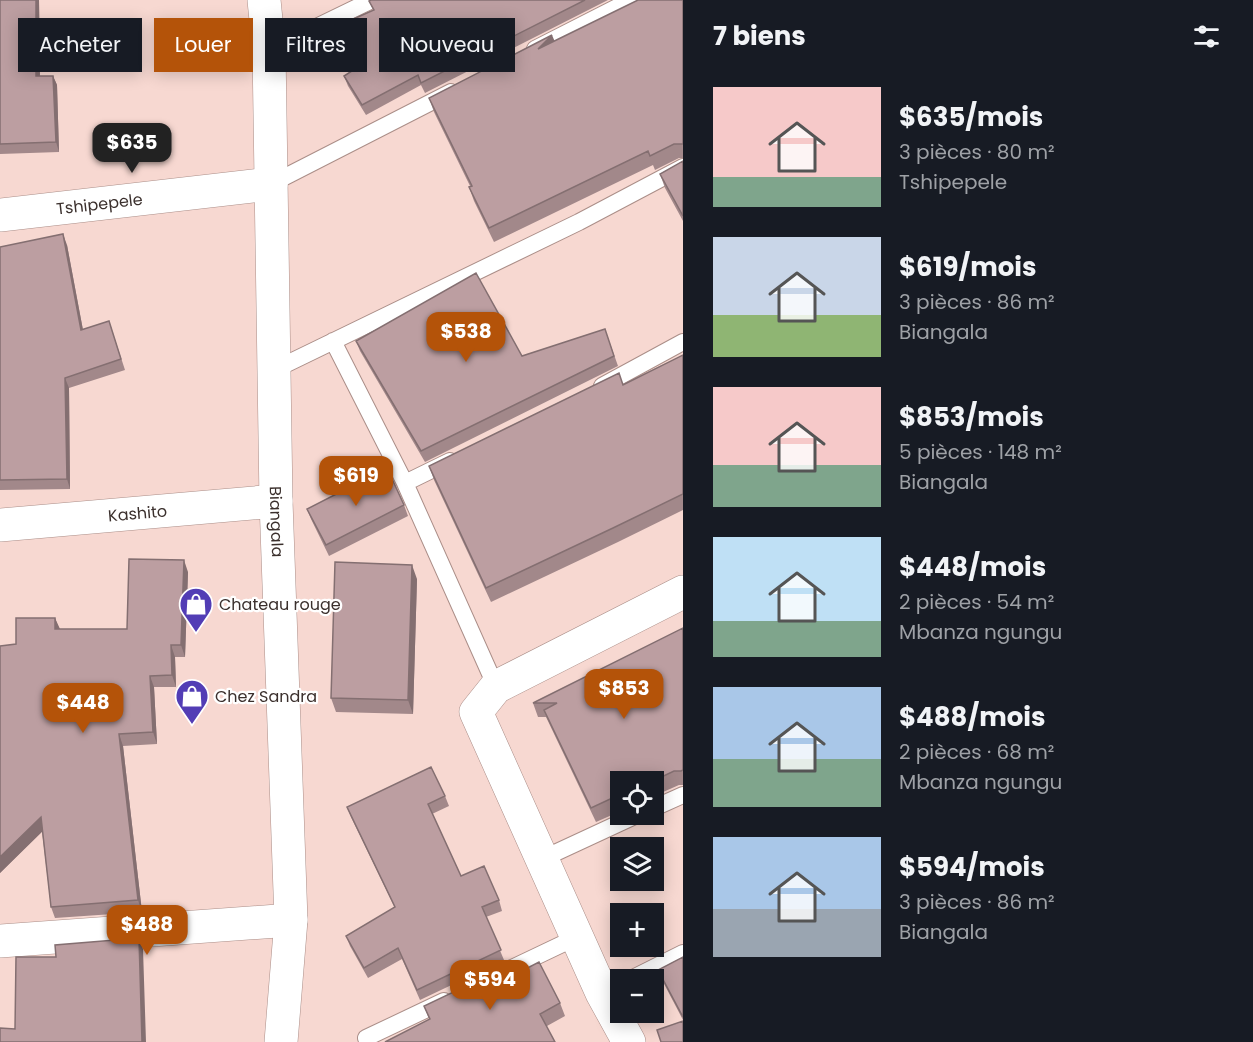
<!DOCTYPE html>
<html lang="fr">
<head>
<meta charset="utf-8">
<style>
	:root { --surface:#171b24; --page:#242831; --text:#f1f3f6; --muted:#9ea1a6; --accent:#b45309 }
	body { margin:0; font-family:Poppins,sans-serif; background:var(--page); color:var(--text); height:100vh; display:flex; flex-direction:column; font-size:22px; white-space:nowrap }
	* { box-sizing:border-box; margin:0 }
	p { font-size:20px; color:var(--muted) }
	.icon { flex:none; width:33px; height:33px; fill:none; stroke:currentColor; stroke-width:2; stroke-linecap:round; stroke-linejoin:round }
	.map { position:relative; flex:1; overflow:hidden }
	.details { display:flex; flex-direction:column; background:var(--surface); width:570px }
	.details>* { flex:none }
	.hud { position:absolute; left:18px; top:18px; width:570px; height:54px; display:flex; gap:12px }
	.controls { position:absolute; left:610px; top:771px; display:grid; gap:12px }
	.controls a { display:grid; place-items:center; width:54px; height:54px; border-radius:0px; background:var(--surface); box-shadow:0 3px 15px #0003; font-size:30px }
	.price { position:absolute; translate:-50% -51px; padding:0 14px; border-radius:12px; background:var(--accent); color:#fff; font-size:20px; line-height:39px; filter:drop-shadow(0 2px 3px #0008) }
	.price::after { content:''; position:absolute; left:50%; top:36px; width:18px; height:14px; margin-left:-9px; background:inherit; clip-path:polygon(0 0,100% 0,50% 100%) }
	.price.on { background:#222; color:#fff }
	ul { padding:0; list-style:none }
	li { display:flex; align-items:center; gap:18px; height:150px; padding:0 30px }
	li span { display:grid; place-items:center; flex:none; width:168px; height:120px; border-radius:0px; color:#555 }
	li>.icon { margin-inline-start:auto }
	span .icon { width:72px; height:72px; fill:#fffc; stroke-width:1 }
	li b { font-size:26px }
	h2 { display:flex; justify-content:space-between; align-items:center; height:72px; padding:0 30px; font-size:26px }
	.chip { padding:0 21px; border-radius:0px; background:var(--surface); box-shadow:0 3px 15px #0003; font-size:21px; line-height:54px }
	.chip.on { background:var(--accent); color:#fff }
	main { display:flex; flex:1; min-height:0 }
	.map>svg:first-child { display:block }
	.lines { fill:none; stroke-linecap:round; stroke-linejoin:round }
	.lane-casing { stroke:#ab8e88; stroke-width:18 }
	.street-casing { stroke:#ab8e88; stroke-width:34 }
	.secondary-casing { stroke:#ab8e88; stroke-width:34 }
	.lane { stroke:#fff; stroke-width:16 }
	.street { stroke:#fff; stroke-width:33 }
	.secondary { stroke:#fff; stroke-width:33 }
	.wall { fill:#a2888a }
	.shaded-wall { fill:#846f71 }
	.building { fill:#bc9ea1; stroke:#846f71; stroke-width:1.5 }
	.labels { text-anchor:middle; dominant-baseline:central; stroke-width:4.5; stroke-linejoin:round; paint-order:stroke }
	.street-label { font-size:16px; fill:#3b302d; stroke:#fff }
	.poi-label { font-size:16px; fill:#3b302d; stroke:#fff; text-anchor:start }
</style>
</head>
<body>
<main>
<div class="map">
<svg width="683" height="1042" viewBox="0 0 683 1042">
	<rect width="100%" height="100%" fill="#f7d8d1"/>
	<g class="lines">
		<defs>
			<path id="lane" d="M535 49 631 0
				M269 50 372 0
				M271 184 451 92
				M333 341 405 483 496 687
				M274 370 579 222 683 167
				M602 386 683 342
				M405 483 450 461
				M654 808 683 795
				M542 859 639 814
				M491 978 577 937
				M629 980 683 953
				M366 1038 444 1001"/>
			<g id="street">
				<path id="s1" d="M0 215 271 184"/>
				<path id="s2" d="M0 525 276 501"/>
				<path d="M0 941 291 920"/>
				<path d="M629 1042 602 993 476 712 496 687 683 592"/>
			</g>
			<g id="secondary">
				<path id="s3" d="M264 0 269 50 276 501 291 920 281 1042"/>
			</g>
		</defs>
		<use href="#lane" class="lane-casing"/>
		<use href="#street" class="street-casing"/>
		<use href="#secondary" class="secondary-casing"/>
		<use href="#lane" class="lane"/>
		<use href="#street" class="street"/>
		<use href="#secondary" class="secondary"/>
	</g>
	<path class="wall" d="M0 0H39L40 76H53L57 85 59 152 0 154Z
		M371 0H608L425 93 421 85 366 115 348 86 344 76 352 72 333 28 373 10 369 1Z
		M683 0V158H679L655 170 653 165 494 242 474 201 469 187 470 186 434 112 429 98 555 41Z
		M683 161V221L665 188 660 174Z
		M67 245 83 330 109 321 125 370 69 388 70 489 0 490V247Z
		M605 329 618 366 425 462 360 351 356 341 522 356Z
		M683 355V510L618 542 491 602 434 480 429 466 623 384Z
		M404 505 408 516 329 556 311 519 307 509Z
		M188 572 185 657H175L176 687H154L157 744 123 746 142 912 55 918 51 907 42 831 0 873 16 644 55 618 59 629H127Z
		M417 579 413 714 336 712 331 698Z
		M683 628V785H679L654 796V782H621V811L596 822 546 717H538L533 703Z
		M445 796 449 806 432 814 461 876 499 900 502 911 486 917 504 960 420 1000 402 959 368 978 350 946 346 936 395 908 351 817 347 807Z
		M683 957V1020L662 980 658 970Z
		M512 976 560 1003 565 1016 547 1026 429 1019 424 1006Z"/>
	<path class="shaded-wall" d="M36 0H39L40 86 36 76Z
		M552 35 558 49H538Z
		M53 76 57 85 59 152 56 142Z
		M63 234 67 245 85 341 81 330Z
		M65 378 69 388 70 489 67 479Z
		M184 560 188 572 185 657 181 645Z
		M412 565 417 579 413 714 408 700Z
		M55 618 60 629H55Z
		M171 645 175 657 176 687 172 675Z
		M150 676 154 687 157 744 153 732Z
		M119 734 123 746 142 912 138 900Z
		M41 817 45 829 0 873V857Z
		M139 938 143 949 146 1042H142Z"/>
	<path class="building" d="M0 0H36V76H53L56 142 0 144Z
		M371 0H585L421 83 418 75 362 105 344 76 352 71 333 28 374 10 369 1Z
		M638 0H683V144H674L650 156 648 151 489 228 469 187 472 186 429 98 552 35 538 49Z
		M683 161V216L660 174Z
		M63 234 81 330 109 321 121 359 65 378 67 479 0 480V247Z
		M476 273 522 356 605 329 614 356 421 451 356 341Z
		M683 355V494L613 528 486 588 429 466 619 373 623 385Z
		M387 468 404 505 326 545 307 509Z
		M129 559 184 560 181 645H171L172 675 150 676 153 732 119 734 138 900 51 907 41 817 0 857V646L16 644V618H55V629H127Z
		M335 562 412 565 408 700 331 698Z
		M683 628V770L681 771H674L651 782H621V794L591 808 544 710 557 703H533Z
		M431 767 445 796 428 804 461 876 484 866 499 900 482 907 501 950 417 990 398 948 364 968 346 936 395 907 347 807Z
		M139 938 142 1042H0V1028L15 1029 16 957H56L55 945Z
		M683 957V1017L658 970Z
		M539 962 560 1003 540 1014 555 1042H385L430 1019 424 1006 508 966 512 976Z
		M683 1021V1042H661L657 1030Z"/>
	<defs>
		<symbol id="shop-pin" viewBox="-11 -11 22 30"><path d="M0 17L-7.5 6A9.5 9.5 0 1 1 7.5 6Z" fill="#523db5" stroke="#fff"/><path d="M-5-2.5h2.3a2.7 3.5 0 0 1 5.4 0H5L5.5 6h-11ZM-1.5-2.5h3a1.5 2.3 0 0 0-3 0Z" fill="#fff"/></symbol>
	</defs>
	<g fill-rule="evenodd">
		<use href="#shop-pin" x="177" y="585" width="38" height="52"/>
		<use href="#shop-pin" x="173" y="677" width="38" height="52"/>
	</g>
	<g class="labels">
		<g class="street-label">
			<text stroke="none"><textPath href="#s1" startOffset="100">Tshipepele</textPath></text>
			<text stroke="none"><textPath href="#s2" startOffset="138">Kashito</textPath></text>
			<text stroke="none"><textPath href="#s3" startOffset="522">Biangala</textPath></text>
		</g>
		<g class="poi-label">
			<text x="219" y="604">Chateau rouge</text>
			<text x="215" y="696">Chez Sandra</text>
		</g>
	</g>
</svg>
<div class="controls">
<a><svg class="icon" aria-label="locate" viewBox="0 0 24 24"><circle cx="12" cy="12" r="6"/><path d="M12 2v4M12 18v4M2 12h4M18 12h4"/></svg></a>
<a><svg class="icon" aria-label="layers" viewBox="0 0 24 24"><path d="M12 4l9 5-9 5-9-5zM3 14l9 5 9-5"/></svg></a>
<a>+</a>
<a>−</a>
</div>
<b class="price on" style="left:132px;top:174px">$635</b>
<b class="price" style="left:466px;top:363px">$538</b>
<b class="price" style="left:356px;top:507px">$619</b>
<b class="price" style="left:624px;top:720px">$853</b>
<b class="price" style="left:83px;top:734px">$448</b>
<b class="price" style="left:147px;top:956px">$488</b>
<b class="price" style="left:490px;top:1011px">$594</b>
<div class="hud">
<a class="chip">Acheter</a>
<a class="chip on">Louer</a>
<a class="chip">Filtres</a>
<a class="chip">Nouveau</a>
</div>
</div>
<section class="details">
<h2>7 biens<svg class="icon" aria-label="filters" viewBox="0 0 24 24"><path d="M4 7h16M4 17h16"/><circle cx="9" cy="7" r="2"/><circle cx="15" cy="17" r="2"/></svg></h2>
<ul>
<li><span style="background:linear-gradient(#f6c9c9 75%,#7fa58c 0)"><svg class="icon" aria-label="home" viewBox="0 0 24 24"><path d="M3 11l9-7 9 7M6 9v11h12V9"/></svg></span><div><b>$635/mois</b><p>3 pièces · 80 m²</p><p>Tshipepele</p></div></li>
<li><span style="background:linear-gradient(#c9d6e8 65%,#8fb573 0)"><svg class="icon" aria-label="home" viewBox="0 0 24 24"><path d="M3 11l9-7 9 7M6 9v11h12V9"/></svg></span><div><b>$619/mois</b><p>3 pièces · 86 m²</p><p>Biangala</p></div></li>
<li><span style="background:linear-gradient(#f6c9c9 65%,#7fa58c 0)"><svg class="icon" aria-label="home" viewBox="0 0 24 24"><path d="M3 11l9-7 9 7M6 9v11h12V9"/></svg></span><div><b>$853/mois</b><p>5 pièces · 148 m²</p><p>Biangala</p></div></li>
<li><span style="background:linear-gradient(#bfe0f5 70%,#7fa58c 0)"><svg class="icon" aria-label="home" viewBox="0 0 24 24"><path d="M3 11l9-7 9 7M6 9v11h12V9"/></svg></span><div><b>$448/mois</b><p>2 pièces · 54 m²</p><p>Mbanza ngungu</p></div></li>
<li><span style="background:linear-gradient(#a9c7e8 60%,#7fa58c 0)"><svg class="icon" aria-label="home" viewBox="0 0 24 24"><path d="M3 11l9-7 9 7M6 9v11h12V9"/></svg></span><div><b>$488/mois</b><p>2 pièces · 68 m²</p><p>Mbanza ngungu</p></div></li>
<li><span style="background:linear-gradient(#a9c7e8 60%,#9aa5b1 0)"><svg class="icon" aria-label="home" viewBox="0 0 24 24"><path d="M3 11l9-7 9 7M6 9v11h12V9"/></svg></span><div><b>$594/mois</b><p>3 pièces · 86 m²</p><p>Biangala</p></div></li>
</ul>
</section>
</main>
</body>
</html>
